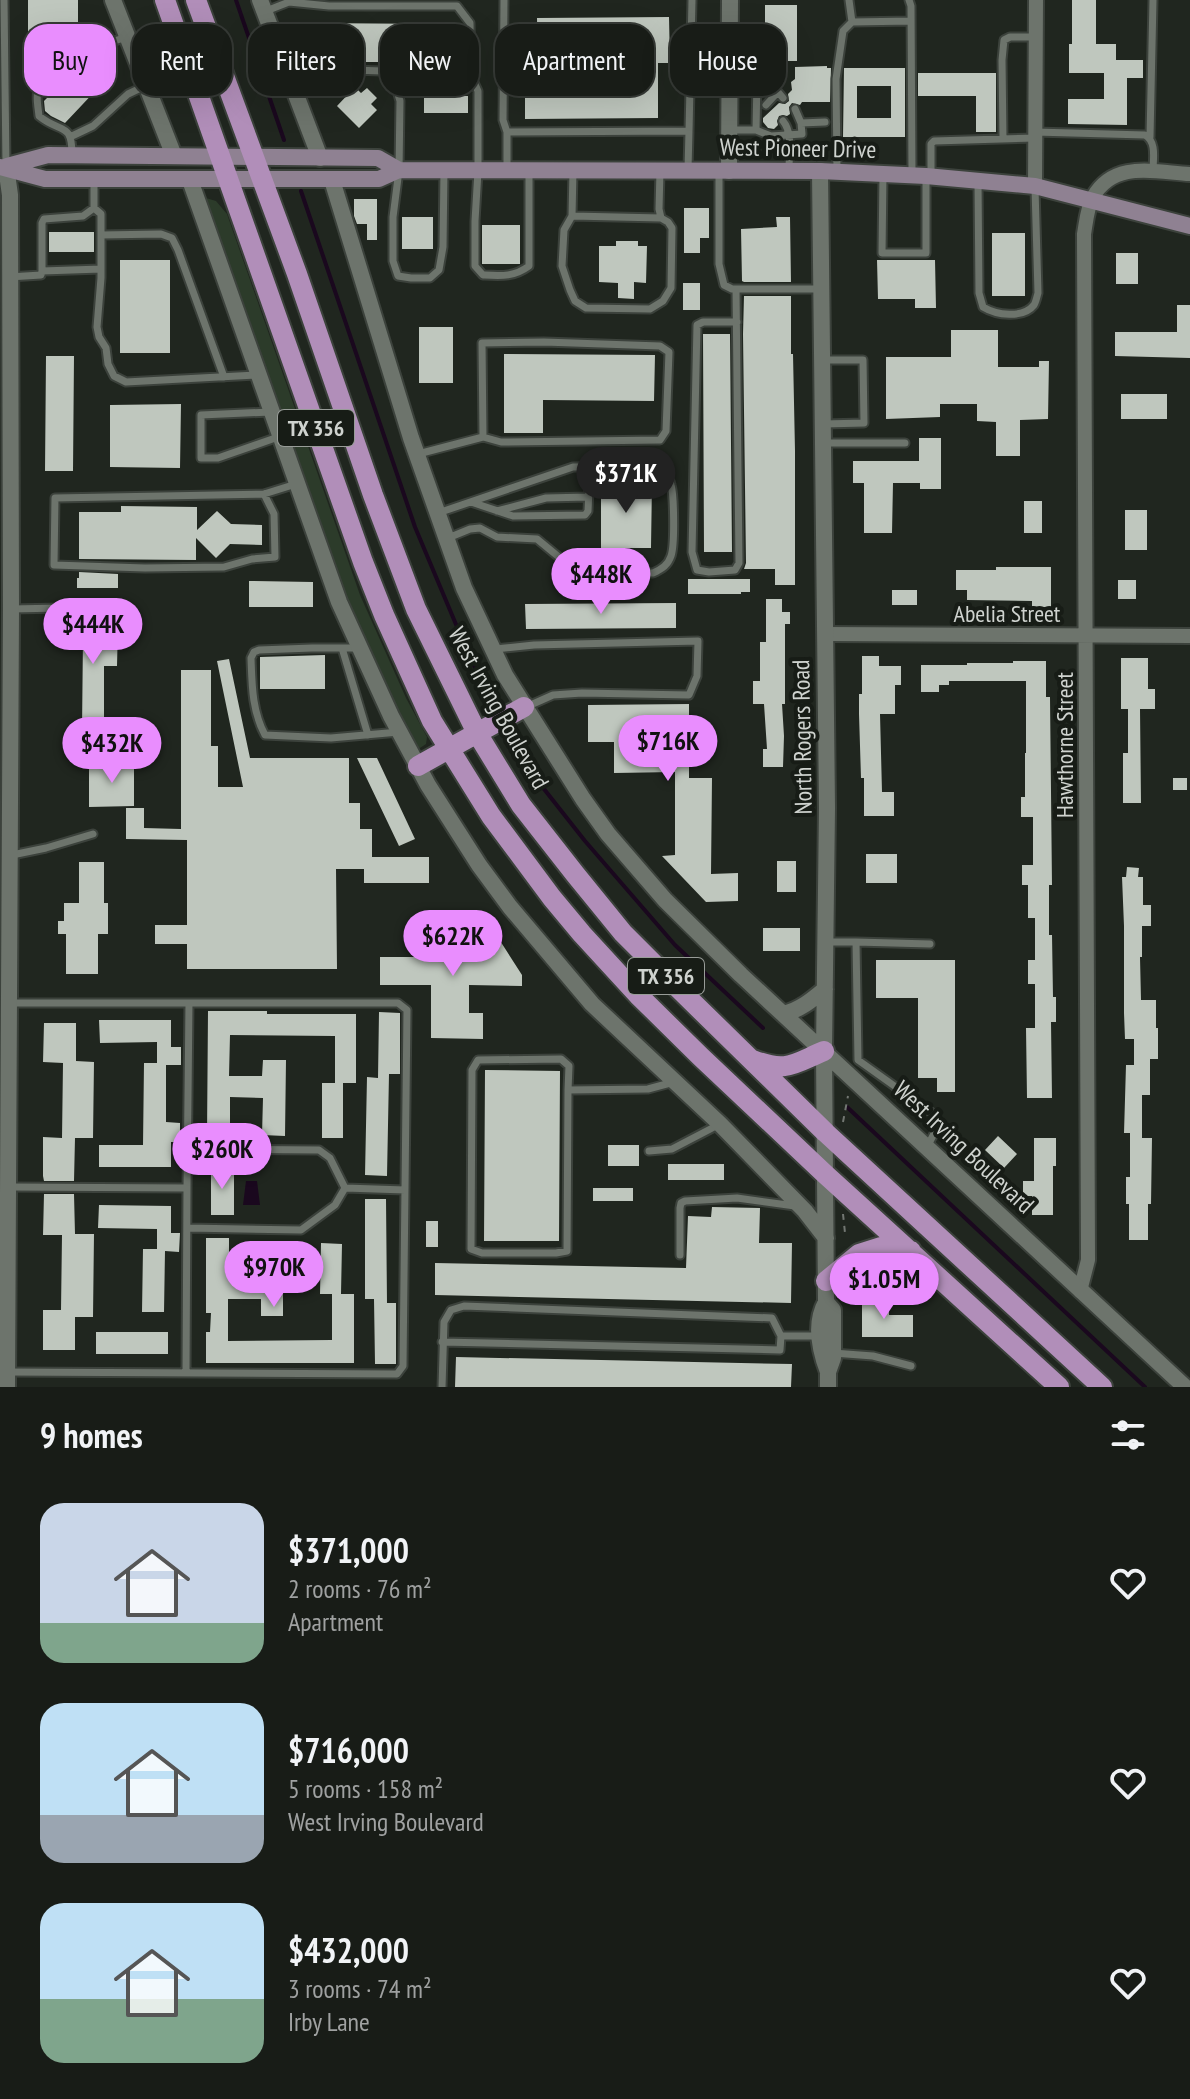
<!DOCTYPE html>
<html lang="en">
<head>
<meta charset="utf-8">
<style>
	:root { --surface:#181c17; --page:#252924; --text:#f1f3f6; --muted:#9fa1a1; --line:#363a36; --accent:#e98dfe }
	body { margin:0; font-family:"PT Sans Narrow",sans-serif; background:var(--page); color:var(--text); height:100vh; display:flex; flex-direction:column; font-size:30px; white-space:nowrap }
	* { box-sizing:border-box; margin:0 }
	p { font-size:26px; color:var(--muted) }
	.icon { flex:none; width:44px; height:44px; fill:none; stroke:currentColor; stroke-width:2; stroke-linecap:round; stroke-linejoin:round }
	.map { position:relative; height:1387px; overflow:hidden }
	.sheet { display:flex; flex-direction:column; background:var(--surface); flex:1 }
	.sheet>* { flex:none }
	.top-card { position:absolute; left:24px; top:24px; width:1142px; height:72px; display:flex; gap:16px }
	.price { position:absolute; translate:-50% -68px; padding:0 18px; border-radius:28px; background:var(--accent); color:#111; font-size:26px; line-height:52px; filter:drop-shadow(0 2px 4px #0008) }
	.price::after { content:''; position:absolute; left:50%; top:48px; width:24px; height:18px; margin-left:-12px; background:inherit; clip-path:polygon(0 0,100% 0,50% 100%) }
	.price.on { background:#222; color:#fff }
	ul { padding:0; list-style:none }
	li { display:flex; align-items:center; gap:24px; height:200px; padding:0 40px }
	li span { display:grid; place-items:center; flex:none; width:224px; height:160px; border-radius:24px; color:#555 }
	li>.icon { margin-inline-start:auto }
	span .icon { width:96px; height:96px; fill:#fffc; stroke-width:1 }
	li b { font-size:34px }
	h2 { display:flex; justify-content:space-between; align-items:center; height:96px; padding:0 40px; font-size:34px }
	.pill { padding:0 28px; border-radius:24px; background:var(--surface); box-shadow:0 8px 32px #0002,0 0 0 2px var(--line); font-size:28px; line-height:72px }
	.pill.on { background:var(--accent); color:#111 }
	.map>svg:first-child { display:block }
	.green { fill:#2c3b2a }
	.water { fill:#1a081e }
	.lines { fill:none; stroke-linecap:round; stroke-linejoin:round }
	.stream { stroke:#1a081e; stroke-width:4 }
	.building { fill:#bfc7be; fill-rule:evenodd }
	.service-casing { stroke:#3c423c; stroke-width:11 }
	.minor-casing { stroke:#3c423c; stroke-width:18 }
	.tertiary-casing { stroke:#3c423c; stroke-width:20 }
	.secondary-casing { stroke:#3c423c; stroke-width:20 }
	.primary-casing { stroke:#3c423c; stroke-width:24 }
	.path { stroke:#727772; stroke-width:2; stroke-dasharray:6 6; stroke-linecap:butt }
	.service { stroke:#6d746c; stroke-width:7 }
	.minor { stroke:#6d746c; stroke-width:14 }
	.tertiary { stroke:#6d746c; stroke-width:16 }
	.secondary { stroke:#8f8192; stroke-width:16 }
	.primary { stroke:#b18eb9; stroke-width:20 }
	.labels { text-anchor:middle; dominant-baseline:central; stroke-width:8; stroke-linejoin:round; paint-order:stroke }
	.shield { fill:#171c16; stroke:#989c98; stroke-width:2 }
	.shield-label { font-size:22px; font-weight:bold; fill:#cfd3cf }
	.street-label { font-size:24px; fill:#cfd3cf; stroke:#171c16 }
</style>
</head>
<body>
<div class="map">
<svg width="1190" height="1387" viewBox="0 0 1190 1387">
	<rect width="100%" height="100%" fill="#20261f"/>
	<path class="green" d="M206 198 216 201 227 214 360 595 406 698 427 737 426 744 420 748 414 747 342 590 203 199Z"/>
	<path class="water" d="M246 1181H257L260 1205H243Z"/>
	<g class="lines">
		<path class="stream" d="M236 0 284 140
			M301 191 415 527 471 660 493 700
			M510 729 544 789 585 841 675 945 763 1028
			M847 1107 1145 1387"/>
	</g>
	<path class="building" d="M28 0H78V46H28Z
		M1072 0H1096V44H1116V60H1143V78H1127V125L1068 124V99H1104V73H1069V44H1072Z
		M765 5H797V61H765Z
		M669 17 670 63H658V118L525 119V72H538L537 18Z
		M310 23 440 24 439 72H423V62H310Z
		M827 66V68H831L830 102H802L800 105 792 103 789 107 790 114 787 116 783 115 779 116 777 121 778 125 774 129 768 128 763 122V118L779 103 785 104 789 101 788 94 792 90 791 82 795 79V67Z
		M844 68H905V137H843ZM857 86H891V118H857Z
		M83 72 99 87 65 123 51 116 45 111 44 101 63 82 69 87Z
		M918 73H996V132H976V96H918Z
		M355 87 361 93 367 88 377 98 371 104 377 110 359 128 337 106Z
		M424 96H468V113H424Z
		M354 199H377V240H367V224H357L354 216Z
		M684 208H709V238H700V253H684Z
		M402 217H433V249H402Z
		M776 217H790L791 282H744L742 281 741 229 777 227Z
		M482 225H520V264H482Z
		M49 232H94V252H49Z
		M992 233H1025V296H992Z
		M616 241H638V246H647L646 283 634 282V299L618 298V283L599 282V246H616Z
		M1116 253H1138V284H1116Z
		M120 260H170V353H120Z
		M877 260H935L936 308H915V299H878Z
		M683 283H700V310H683Z
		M744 296H791V354H793L795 451V585H775V569H744L746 563 743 334Z
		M1177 305H1190V358L1115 356V332H1177Z
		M419 327H453V383H419Z
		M951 330H998V367H1039V361H1049L1048 419 1020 420V456H996V422L977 421V404H940V417L886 419V357H951Z
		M703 334H730L732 552H704Z
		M504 354 655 355 654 401 543 400V433H504Z
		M46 356H74L73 471H45Z
		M1121 394H1167V419H1121Z
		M181 404 180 468 110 467V405Z
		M919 438H941V489H920V483H893L892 533H864V483H853V461H919Z
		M601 483H652L651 548H601Z
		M1024 501H1042V533H1024Z
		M121 506 197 507V530L217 511 231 524 262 525V545L230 544 216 558 196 538V560L79 559V512H121Z
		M1125 510H1147V550H1125Z
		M996 567H1051V607H1032V601L967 600V590H956V570H996Z
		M79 572 118 574V588H77V578H79Z
		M688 579H750V592H741V594H688Z
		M1118 580H1136V599H1118Z
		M249 581 313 582V607H249Z
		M892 590H917V605H892Z
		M766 599H782V612H790V624H785V704H782L784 736 783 767H763V749H767L764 704H753V681H760V642H766Z
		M676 603V628L526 629 525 604Z
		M76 614V625H118L117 666H104V730H82L83 636H60V615Z
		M325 655V689H260V657Z
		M862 656H879V666H901V685H895V714H880L882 792H894V816H864V778H861L859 714V694H862Z
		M1121 658H1148V689H1155V709H1140L1141 803H1123V753H1128V709H1121Z
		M229 659 250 758H349V803H360V829H372V857H429V883H364V869H336L337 969H187V944H155V925H187V840L126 839V808H144V828L181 829V670H211V746H218V787H243L217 661Z
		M1013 661H1046V697H1050L1052 885H1049V935H1052L1053 997H1056V1022H1051L1052 1098H1027L1026 1028H1035V984H1028V960H1035V918H1028V885H1022V865H1033V817H1021V797H1025V753H1026V681H949V685H939V692H921V665H967V663H1013Z
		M689 704V778H712L711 874 738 873V901L706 902 662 856 675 855V772L614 773V742H588V705Z
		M357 758H377L415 839 399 846Z
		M110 761H134V806L89 807V769H110Z
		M1173 778H1187V790H1173Z
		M866 854H897V883H866Z
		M777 861H796V892H777Z
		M79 862H104V903H108V934H98V974H66V934H58V921H64V903H79Z
		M1127 867 1139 868 1138 877H1143V905H1151V926H1142V957H1140L1141 1000H1156V1028H1158V1059H1150V1095H1142V1138H1152L1151 1204H1148V1240H1129V1204H1126V1177H1130V1133H1124L1126 1065H1134V1039H1125L1124 1013V926L1122 877H1126Z
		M763 928H800V951H763Z
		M417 935 497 936 522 975V986L469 985V1013H483V1039L431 1038V985H380V957H416Z
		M876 960H955V1092H937V1078H918V998H876Z
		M208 1011H267V1014H356V1083H343V1138H322V1083H335V1036L230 1035 229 1076H262L263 1060H286L285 1136 262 1135 263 1098 230 1097V1137H207Z
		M379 1012 400 1013V1074H389L387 1176 365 1175 367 1077 378 1078Z
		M99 1020H171V1047H181V1065H166V1122L180 1123V1142H171V1167H99V1145H143L144 1063H157V1042L100 1043Z
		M44 1023H76V1061L94 1062 93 1138H75L74 1181H44L43 1176V1137L62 1138 63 1063 43 1062Z
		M485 1070 560 1071 559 1241H484Z
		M998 1136 1017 1154 1004 1168 985 1150Z
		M1034 1138H1056V1166H1053V1215H1032V1196H1023V1181H1034Z
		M608 1145H639V1166H608Z
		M668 1164H724V1180H668Z
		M211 1167H234V1215H211Z
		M593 1188H633V1201H593Z
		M44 1194H74L75 1234H94L93 1317H75V1350H43V1310H61L62 1235H43Z
		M365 1199H386L387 1303H396V1364H375L374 1299H365Z
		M99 1205 171 1206V1233H180L179 1252 165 1251 164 1312H142L143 1249H157V1229L98 1228Z
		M712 1207 760 1208 759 1243H792L791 1303 435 1295V1263L686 1268 688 1216 711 1217Z
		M426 1221H438V1247H426Z
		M206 1238H229V1278H261V1241H283V1316H261V1299H228V1341L332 1340V1294H320L321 1243 342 1244 341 1294H354V1363H206V1332H210L211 1313H206Z
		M862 1300H889V1315H913V1337H862Z
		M96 1332H168V1354H96Z
		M456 1357 792 1364 791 1387H455Z"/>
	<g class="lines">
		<defs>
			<path id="service" d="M4 0 6 166
				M504 0 503 120 507 132V169
				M849 0 852 22
				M909 0 911 6 912 173
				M266 11 289 2 329 6H457L470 23 471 76 478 91V171L475 221V266L483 275C502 276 514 277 529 266V171
				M291 76 324 69 382 71 393 77 400 101 399 170 393 217V261L398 276 411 278H430L439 270 443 247 444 170
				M766 105 778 92 783 98
				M783 121C793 133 789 153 789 169
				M801 123 825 122
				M729 130H756L757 79H730
				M756 130 771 136 802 134 801 123 795 109
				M507 132 689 131 692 0
				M1035 132 1145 135C1157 142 1153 159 1153 171
				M72 136 93 126 128 94 145 86
				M1150 137 1153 0
				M1003 139 1002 60 1004 40 1010 37H1036
				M72 155C72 121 61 134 39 116 38 106 35 94 40 84 54 54 98 47 127 37
				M688 169 689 131
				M573 171 572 216 564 230 562 266 570 290 575 301 586 308 650 309 663 301 671 288 672 228 668 222 661 218 659 209 660 171
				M719 171V264L724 285 732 289H821
				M837 172 836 79 843 31 852 22 911 21
				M883 174 882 253H926V178
				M931 176V144L934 141 1035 138
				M94 179V208L101 214V278L97 327 99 337 106 348 108 364 114 376 126 382 257 375
				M978 182 979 293 983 307C996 315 1023 319 1034 305 1036 302 1037 296 1038 293L1035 188
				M572 216 661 218
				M101 235 161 234 172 238 178 250 224 377
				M42 271 101 269
				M9 277 41 275 42 271V223L44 219 83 216 94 208
				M736 289 739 563 735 570 709 572 697 570 692 552 697 325 703 322H737
				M822 360H863L864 423 824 424
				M270 412 201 415V458H218L281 436
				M825 443H905
				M418 454 483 437 501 442 660 440 666 431 669 352 660 346 544 342 482 343 483 437
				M264 494 274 514 275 557 252 559 224 567 145 568 54 565 55 498 264 494 296 484
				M471 502 513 516 585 515 588 511 590 467
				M497 511 546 498 588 497
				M438 513 573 467 654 466C662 471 669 475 671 485 674 495 675 545 671 556 668 565 662 569 653 573L577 572 537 539 497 537 480 528 470 529 448 538
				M11 609 112 607
				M342 648 368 735
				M359 648H312L259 650 254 652 251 658C252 685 252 711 265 735L331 738 399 732
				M495 649 534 645 698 641 697 676 689 695 582 693 553 695 526 707
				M12 855 46 848 93 834
				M826 942H856
				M568 1090 567 1251 556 1253H482L471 1249 472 1070 478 1060 561 1059 569 1066 568 1090 648 1089 674 1082
				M928 1145 936 1130 935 1115 858 1060 856 942 930 944
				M188 1149 319 1150 330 1158 345 1188 405 1190
				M649 1151 672 1149 718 1125
				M10 1187 187 1188 189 1003
				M187 1228 301 1230 335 1205 345 1188
				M680 1255V1208L681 1203 685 1201 737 1198 795 1206
				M442 1342 780 1350 781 1336
				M833 1353 873 1356 911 1366
				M7 1372 397 1374 403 1366 407 1010 398 1003H11
				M186 1373 187 1188
				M442 1387 444 1322 451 1310 464 1306 772 1318 781 1336H818"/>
			<path id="minor" d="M1035 186 1036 0
				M825 634 1190 636
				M1080 1291 1088 1260 1084 234C1086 223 1087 208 1093 197 1114 160 1154 172 1190 174"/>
			<path id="tertiary" d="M113 0 174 156
				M260 0 320 158
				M6 167 10 195 11 609 7 1387
				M729 171 730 0
				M820 171 827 808 824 1051 826 1302C814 1323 820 1351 828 1372
				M190 180 339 602 391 716 428 785 479 865 510 907 592 1004 720 1124 805 1211 826 1238
				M332 180 411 438 464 588 505 675 583 799 608 834 665 900 741 975 1185 1387
				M783 1014C800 1010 812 1000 825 989
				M826 1302 833 1310V1358L828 1372V1387"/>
			<path id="secondary" d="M7 166 48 155 378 158 399 170
				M0 167 45 179H379L399 170 820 171 926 176 1035 186 1190 226"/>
			<path id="primary" d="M165 0 363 562 384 615 432 721 491 816 552 898 582 934 638 995 701 1057 826 1175 1059 1387
				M196 0 297 274 373 495 416 609 477 733 521 805 575 874 623 933 678 988 826 1133 1102 1387
				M418 766 524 707
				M753 1060C787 1073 793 1064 824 1051
				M826 1281 859 1254 881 1247 911 1251"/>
		</defs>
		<use href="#service" class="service-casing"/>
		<use href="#minor" class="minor-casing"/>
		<use href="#tertiary" class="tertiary-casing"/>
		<use href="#secondary" class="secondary-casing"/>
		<use href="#primary" class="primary-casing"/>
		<path class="path" d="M843 1122 848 1096
			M843 1214 845 1233"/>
		<use href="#service" class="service"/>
		<use href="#minor" class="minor"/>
		<use href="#tertiary" class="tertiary"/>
		<use href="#secondary" class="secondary"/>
		<use href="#primary" class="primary"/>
	</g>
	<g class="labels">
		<g class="shield">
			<rect x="278" y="410" width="76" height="36" rx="6"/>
			<rect x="628" y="958" width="76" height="36" rx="6"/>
		</g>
		<g class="shield-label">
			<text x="316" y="428">TX 356</text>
			<text x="666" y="976">TX 356</text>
		</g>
		<g class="street-label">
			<text transform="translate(798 148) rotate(1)">West Pioneer Drive</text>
			<text x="1007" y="613">Abelia Street</text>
			<text transform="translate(499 708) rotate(61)">West Irving Boulevard</text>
			<text transform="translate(802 737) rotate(-91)">North Rogers Road</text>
			<text transform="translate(1064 745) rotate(-90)">Hawthorne Street</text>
			<text transform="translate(964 1147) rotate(43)">West Irving Boulevard</text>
		</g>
	</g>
</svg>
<b class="price on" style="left:626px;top:515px">$371K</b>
<b class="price" style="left:601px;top:616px">$448K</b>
<b class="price" style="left:93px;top:666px">$444K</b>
<b class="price" style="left:668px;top:783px">$716K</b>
<b class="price" style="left:112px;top:785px">$432K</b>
<b class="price" style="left:453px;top:978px">$622K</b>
<b class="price" style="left:222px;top:1191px">$260K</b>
<b class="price" style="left:274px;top:1309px">$970K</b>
<b class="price" style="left:884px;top:1321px">$1.05M</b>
<div class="top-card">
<a class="pill on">Buy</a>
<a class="pill">Rent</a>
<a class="pill">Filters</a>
<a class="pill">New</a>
<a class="pill">Apartment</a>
<a class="pill">House</a>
</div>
</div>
<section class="sheet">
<h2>9 homes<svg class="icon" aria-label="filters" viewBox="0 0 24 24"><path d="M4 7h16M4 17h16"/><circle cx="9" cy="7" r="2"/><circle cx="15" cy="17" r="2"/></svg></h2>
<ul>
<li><span style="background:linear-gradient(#c9d6e8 75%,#7fa58c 0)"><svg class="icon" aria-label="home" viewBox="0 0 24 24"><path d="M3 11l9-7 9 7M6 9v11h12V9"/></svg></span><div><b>$371,000</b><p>2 rooms · 76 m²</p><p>Apartment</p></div><svg class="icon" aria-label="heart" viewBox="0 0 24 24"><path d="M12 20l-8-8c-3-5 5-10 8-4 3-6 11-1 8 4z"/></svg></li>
<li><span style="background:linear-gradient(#bfe0f5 70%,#9aa5b1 0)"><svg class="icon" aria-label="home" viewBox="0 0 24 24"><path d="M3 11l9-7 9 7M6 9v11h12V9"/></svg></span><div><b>$716,000</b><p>5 rooms · 158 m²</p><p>West Irving Boulevard</p></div><svg class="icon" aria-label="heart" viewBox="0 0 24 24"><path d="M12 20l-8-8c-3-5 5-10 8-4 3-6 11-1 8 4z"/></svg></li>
<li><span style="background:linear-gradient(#bfe0f5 60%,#7fa58c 0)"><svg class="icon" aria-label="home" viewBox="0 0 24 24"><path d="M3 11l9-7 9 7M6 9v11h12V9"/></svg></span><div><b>$432,000</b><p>3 rooms · 74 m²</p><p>Irby Lane</p></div><svg class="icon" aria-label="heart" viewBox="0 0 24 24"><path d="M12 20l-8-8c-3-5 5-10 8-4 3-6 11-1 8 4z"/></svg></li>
</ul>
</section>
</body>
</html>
